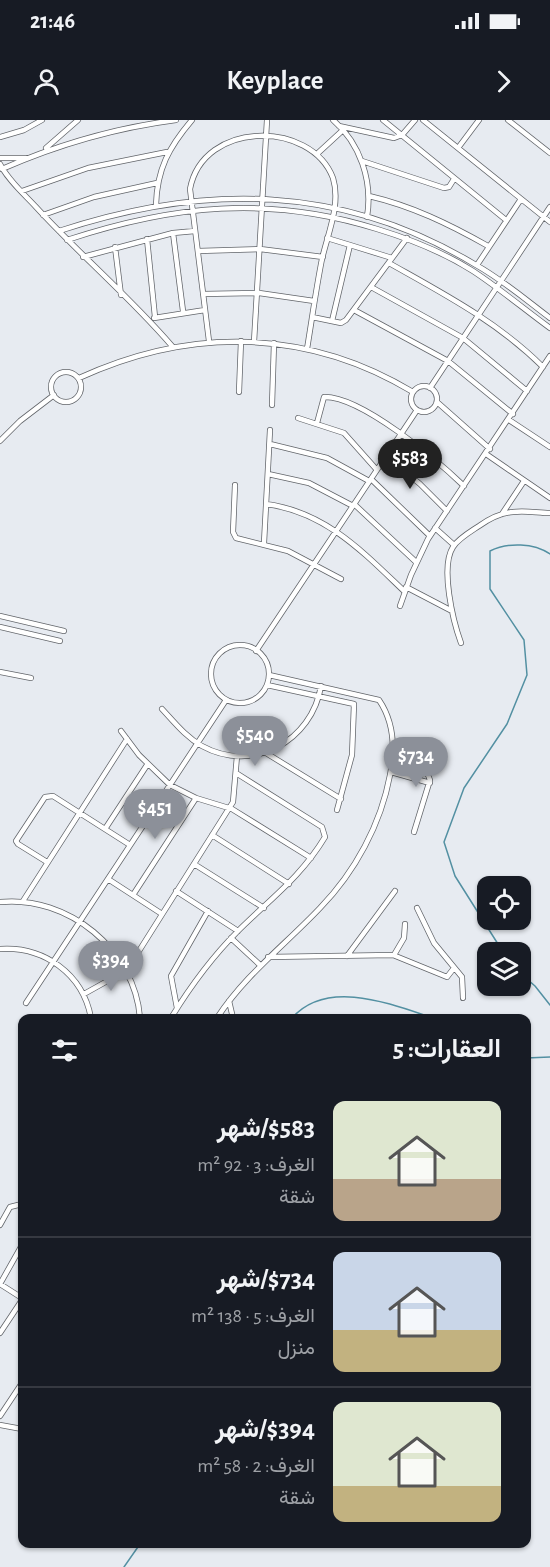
<!DOCTYPE html>
<html lang="ar">
<head>
<meta charset="utf-8">
<style>
	:root { --surface:#171b24; --page:#242831; --text:#f1f3f6; --muted:#9ea1a6; --line:#363941; --accent:#8c9099 }
	body { margin:0; font-family:"Alegreya Sans",Vazirmatn,sans-serif; background:var(--page); color:var(--text); direction:rtl; height:100vh; display:flex; flex-direction:column; font-size:22px; white-space:nowrap }
	* { box-sizing:border-box; margin:0 }
	p { font-size:20px; color:var(--muted) }
	.icon { flex:none; width:33px; height:33px; fill:none; stroke:currentColor; stroke-width:2; stroke-linecap:round; stroke-linejoin:round }
	.map { position:relative; flex:1; overflow:hidden; direction:ltr }
	.sheet { position:absolute; left:18px; top:894px; width:513px; height:534px; display:flex; flex-direction:column; background:var(--surface); border-radius:12px; box-shadow:0 2px 4px #0004; direction:rtl }
	.sheet>* { flex:none }
	.tools { position:absolute; left:477px; top:756px; display:grid; gap:12px }
	.tools a { display:grid; place-items:center; width:54px; height:54px; border-radius:12px; background:var(--surface); box-shadow:0 2px 4px #0004; font-size:30px }
	.price { position:absolute; translate:-50% -51px; padding:0 14px; border-radius:21px; background:var(--accent); color:#fff; font-size:20px; line-height:39px; filter:drop-shadow(0 2px 3px #0008) }
	.price::after { content:''; position:absolute; left:50%; top:36px; width:18px; height:14px; margin-left:-9px; background:inherit; clip-path:polygon(0 0,100% 0,50% 100%) }
	.price.on { background:#222; color:#fff }
	ul { padding:0; list-style:none }
	li { display:flex; align-items:center; gap:18px; height:150px; padding:0 30px }
	li+li { border-top:2px solid var(--line) }
	li span { display:grid; place-items:center; flex:none; width:168px; height:120px; border-radius:12px; color:#555 }
	li>.icon { margin-inline-start:auto }
	span .icon { width:72px; height:72px; fill:#fffc; stroke-width:1 }
	li b { font-size:26px }
	h2 { display:flex; justify-content:space-between; align-items:center; height:72px; padding:0 30px; font-size:26px }
	.status { display:flex; justify-content:space-between; align-items:center; height:42px; padding:0 30px; background:var(--surface); direction:ltr }
	.status svg { height:16px; fill:currentColor }
	header { display:flex; justify-content:space-between; align-items:center; height:78px; padding:0 30px; background:var(--surface); font-size:27px; font-weight:700 }
	.map>svg:first-child { display:block }
	.lines { fill:none; stroke-linecap:round; stroke-linejoin:round }
	.stream { stroke:#5390a2; stroke-width:1.5 }
	.minor-casing { stroke:#62656a; stroke-width:6 }
	.minor { stroke:#fff; stroke-width:4.5 }
</style>
</head>
<body>
<div class="status"><b>21:46</b><svg viewBox="0 0 49 12"><path d="M0 12V9h3v3zM5 12V6h3v6zM10 12V3h3v9zM15 12V0h3v12zM26 1h20v11H26zM47 4h2v5h-2z"/></svg></div>
<header><svg class="icon" aria-label="forward" viewBox="0 0 24 24"><path d="M9 5l7 7-7 7"/></svg>Keyplace<svg class="icon" aria-label="person" viewBox="0 0 24 24"><circle cx="12" cy="8" r="4"/><path d="M4 21q1-7 8-7t8 7"/></svg></header>
<div class="map">
<svg width="550" height="1447" viewBox="0 0 550 1447">
	<rect width="100%" height="100%" fill="#e7ebf1"/>
	<g class="lines">
		<path class="stream" d="M503 832 455 756 444 722 464 668 507 604 527 555 524 520 490 469V431C508 422 534 423 550 434
			M520 853 535 866 550 885
			M292 898C327 858 391 884 433 898
			M526 938 550 937
			M124 1447 140 1424"/>
		<defs>
			<path id="minor" d="M333 0C360 23 373 61 367 97
				M383 0 506 100
				M423 0 550 102
				M508 0 550 33
				M339 6 394 18 402 15 415 0
				M0 17 24 10 42 0
				M46 28 78 0
				M458 28 479 0
				M318 33 343 10
				M0 38H26
				M362 41 444 68 449 67 454 59
				M0 44C8 60 24 74 36 87 80 135 130 177 172 226
				M2 49C59 24 114 8 176 0
				M22 71 88 48 167 32
				M369 76C412 86 449 104 488 126
				M156 85C157 49 169 27 192 0
				M43 95 94 77 157 63
				M59 111C205 63 342 64 476 145 503 160 526 180 550 198
				M173 113 183 191
				M327 118 350 125 332 201
				M147 119 155 197
				M67 120C173 85 269 75 377 109 410 119 443 132 473 151 499 168 524 189 550 208
				M350 125 392 138
				M115 127 121 175
				M198 131 260 129 323 137
				M83 137 173 113 195 111
				M389 143C444 174 498 202 543 247
				M477 145 521 79
				M371 167 463 218 527 271
				M203 174 259 173 314 181
				M354 190 448 241 513 294
				M312 197 341 203 346 200 407 118
				M154 198 205 190
				M209 221 190 69C203 0 311 0 333 58 341 84 328 113 322 139 316 169 312 199 307 229
				M254 222 267 0
				M51 267a15 15 0 1 1 30 0a15 15 0 1 1-30 0Z
				M79 258C190 207 307 208 413 272
				M411 279a13 13 0 1 1 26 0a13 13 0 1 1-26 0Z
				M430 268 550 87
				M239 272 241 221
				M437 282 490 329
				M272 285 274 223
				M298 298 344 313 377 350
				M509 300 550 327
				M317 303 324 277C361 276 437 340 464 366
				M0 321 20 301 54 275
				M270 324 327 338 369 361
				M486 334 550 378
				M386 336 420 364 447 391
				M268 354 309 363 353 386
				M371 359 430 416
				M235 365 233 412 236 418 288 431 341 459
				M266 384C326 392 363 432 405 472
				M354 384 416 442
				M502 394 524 361
				M435 408 454 425
				M264 423 270 310
				M406 467 452 491
				M400 486 411 455 428 419 550 236
				M0 496 64 511
				M0 507 60 521
				M461 523C453 501 440 447 453 427 459 418 470 412 479 406 489 399 500 393 513 392 525 390 538 393 550 393
				M211 554a29 29 0 1 1 58 0a29 29 0 1 1-58 0Z
				M256 531 417 290
				M0 552 31 558
				M267 565 354 584 352 635 337 690
				M162 589C175 603 186 617 202 626 253 654 312 621 321 566
				M121 611 139 635 170 665 196 678 232 689 311 738
				M266 633 341 679
				M391 652 430 663
				M105 709 147 645
				M414 712 430 660 416 625
				M212 715 289 764
				M47 742 18 724 16 721 45 677 53 676 130 725
				M194 744 264 788
				M108 759 162 794
				M176 771 238 811
				M133 775 196 678
				M23 781 127 619
				M0 782C68 775 135 830 140 898
				M417 788 434 823 462 857 463 878
				M231 818 260 845
				M0 829C44 826 83 854 91 898
				M394 835 404 818 405 804
				M347 836 395 771
				M268 837 393 835 447 857 454 848
				M84 874 127 850 233 682 237 636
				M229 881 233 898
				M26 883 226 580
				M177 888 171 856 208 791
				M171 898C190 867 212 837 238 811 270 779 301 757 325 717L322 707 236 653
				M217 898C245 855 285 825 320 788 355 752 381 704 390 655 395 630 394 602 379 580L269 555
				M0 1105 10 1087 22 1084
				M0 1164 22 1125
				M0 1164 22 1178
				M0 1213 22 1180
				M0 1296 22 1263
				M0 1305 22 1309"/>
		</defs>
		<use href="#minor" class="minor-casing"/>
		<use href="#minor" class="minor"/>
	</g>
</svg>
<div class="tools">
<a><svg class="icon" aria-label="locate" viewBox="0 0 24 24"><circle cx="12" cy="12" r="6"/><path d="M12 2v4M12 18v4M2 12h4M18 12h4"/></svg></a>
<a><svg class="icon" aria-label="layers" viewBox="0 0 24 24"><path d="M12 4l9 5-9 5-9-5zM3 14l9 5 9-5"/></svg></a>
</div>
<b class="price on" style="left:410px;top:370px">$583</b>
<b class="price" style="left:255px;top:647px">$540</b>
<b class="price" style="left:416px;top:668px">$734</b>
<b class="price" style="left:155px;top:720px">$451</b>
<b class="price" style="left:111px;top:872px">$394</b>
<section class="sheet">
<h2>العقارات: 5<svg class="icon" aria-label="filters" viewBox="0 0 24 24"><path d="M4 7h16M4 17h16"/><circle cx="9" cy="7" r="2"/><circle cx="15" cy="17" r="2"/></svg></h2>
<ul>
<li><span style="background:linear-gradient(#dfe7d0 65%,#b9a48a 0)"><svg class="icon" aria-label="home" viewBox="0 0 24 24"><path d="M3 11l9-7 9 7M6 9v11h12V9"/></svg></span><div><b>$583/شهر</b><p>الغرف: 3 · 92 m²</p><p>شقة</p></div></li>
<li><span style="background:linear-gradient(#c9d6e8 65%,#c2b280 0)"><svg class="icon" aria-label="home" viewBox="0 0 24 24"><path d="M3 11l9-7 9 7M6 9v11h12V9"/></svg></span><div><b>$734/شهر</b><p>الغرف: 5 · 138 m²</p><p>منزل</p></div></li>
<li><span style="background:linear-gradient(#dfe7d0 70%,#c2b280 0)"><svg class="icon" aria-label="home" viewBox="0 0 24 24"><path d="M3 11l9-7 9 7M6 9v11h12V9"/></svg></span><div><b>$394/شهر</b><p>الغرف: 2 · 58 m²</p><p>شقة</p></div></li>
</ul>
</section>
</div>
</body>
</html>
